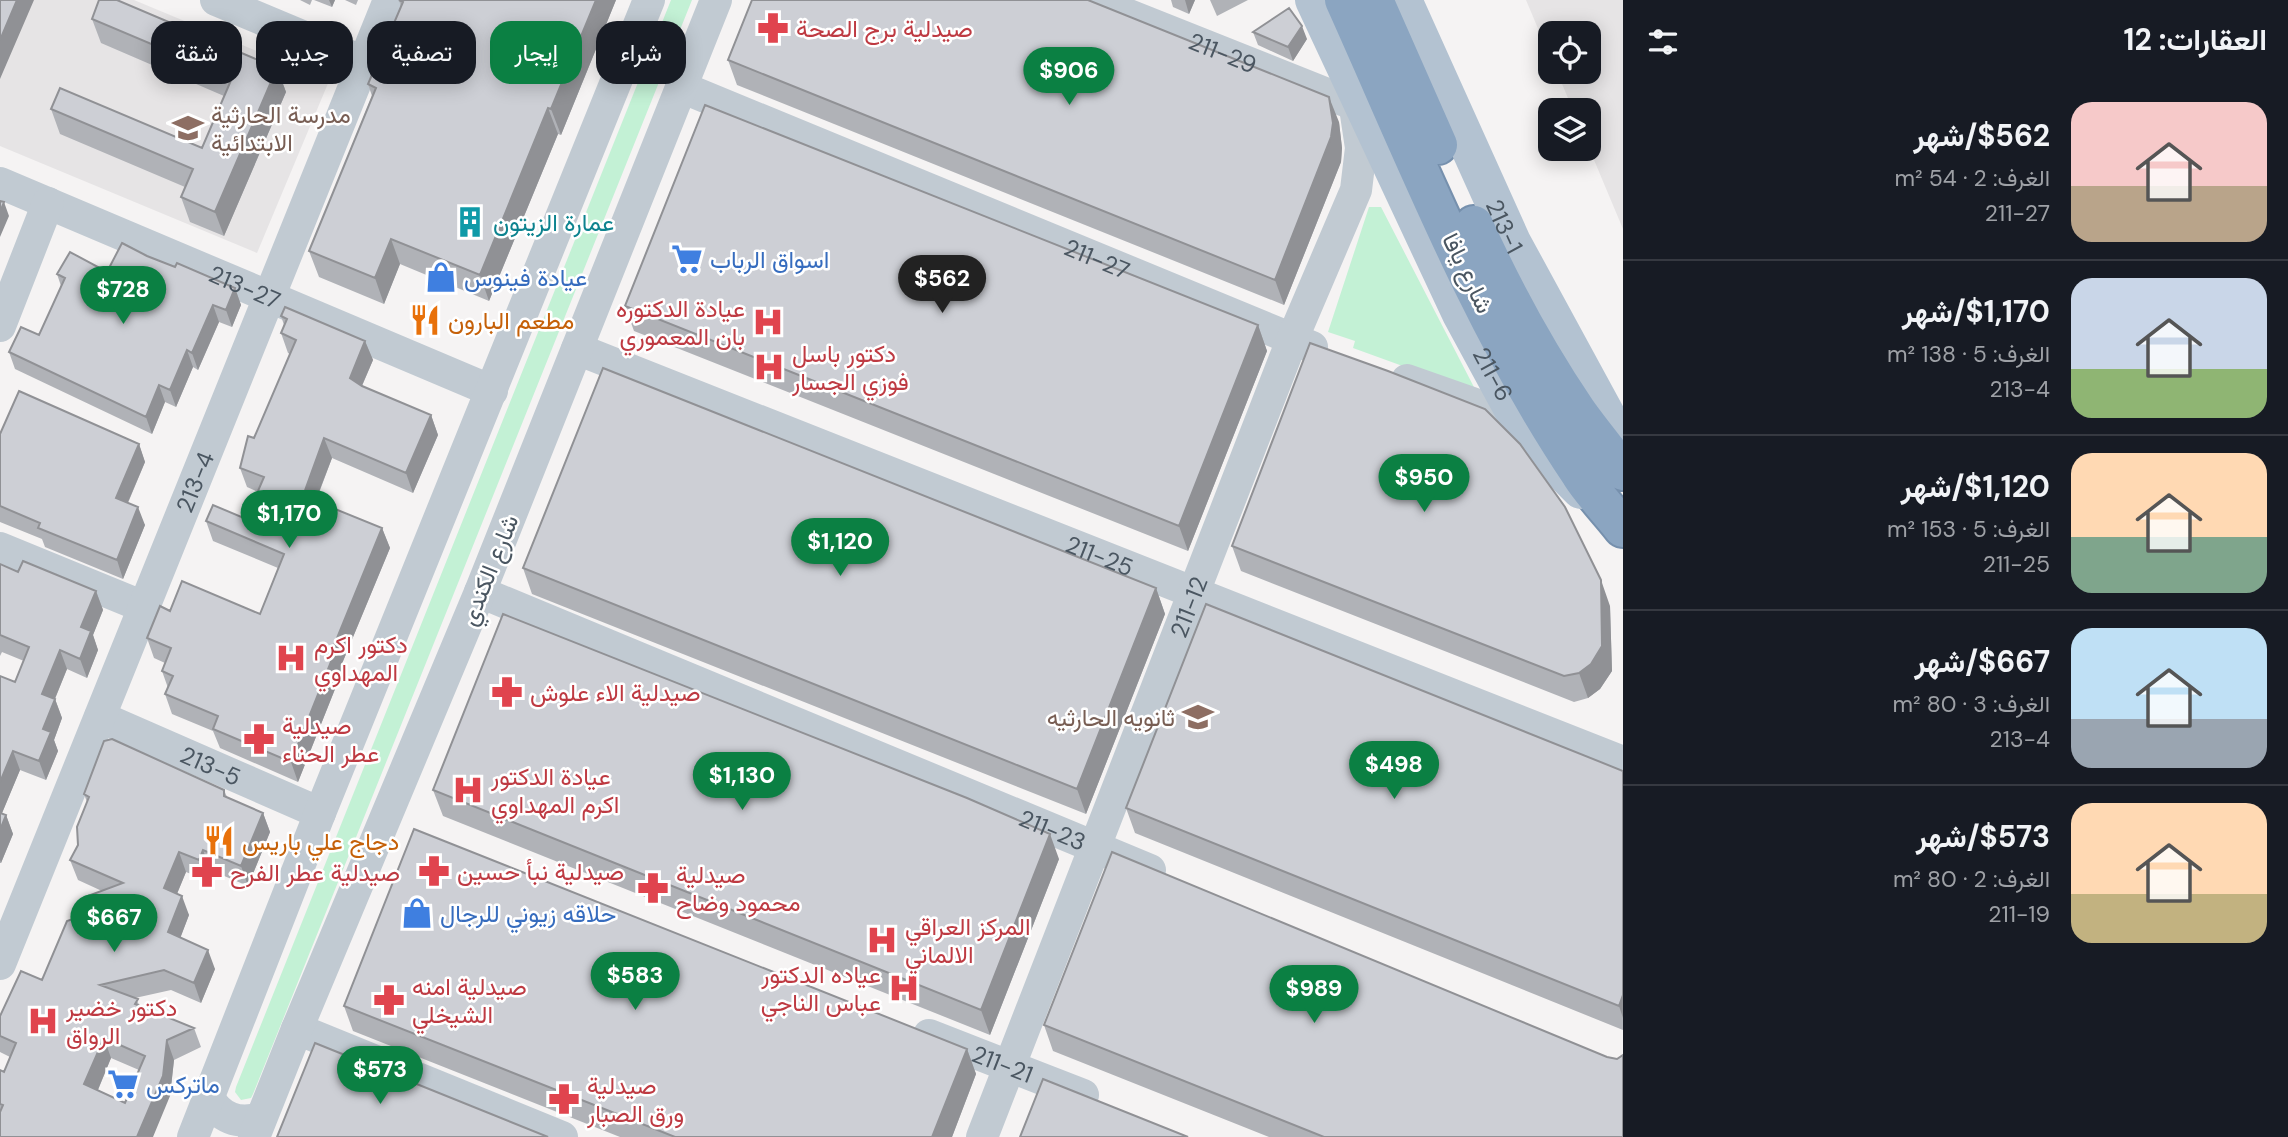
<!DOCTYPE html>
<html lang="ar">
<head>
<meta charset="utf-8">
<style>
	:root { --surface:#171b24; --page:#242831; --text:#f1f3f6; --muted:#9ea1a6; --line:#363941; --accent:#0b8043 }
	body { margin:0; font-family:"DM Sans",Vazirmatn,sans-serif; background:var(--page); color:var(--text); direction:rtl; height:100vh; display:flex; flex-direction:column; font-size:26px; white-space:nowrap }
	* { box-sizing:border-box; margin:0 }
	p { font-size:23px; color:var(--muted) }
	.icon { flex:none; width:38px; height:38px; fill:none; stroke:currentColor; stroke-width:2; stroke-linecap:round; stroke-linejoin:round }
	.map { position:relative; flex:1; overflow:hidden; direction:ltr }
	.drawer { display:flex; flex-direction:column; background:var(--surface); width:665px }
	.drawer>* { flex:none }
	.guide { position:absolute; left:21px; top:21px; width:665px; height:63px; direction:rtl; display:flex; gap:14px }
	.controls { position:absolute; left:1538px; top:21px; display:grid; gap:14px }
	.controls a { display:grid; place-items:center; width:63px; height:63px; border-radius:14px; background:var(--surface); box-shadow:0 4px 18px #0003; font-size:35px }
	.price { position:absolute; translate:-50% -60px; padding:0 16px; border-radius:24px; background:var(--accent); color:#fff; font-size:23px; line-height:46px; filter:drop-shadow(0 2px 4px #0008) }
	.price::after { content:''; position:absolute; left:50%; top:42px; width:21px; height:16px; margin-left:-10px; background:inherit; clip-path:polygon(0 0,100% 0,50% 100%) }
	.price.current { background:#222; color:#fff }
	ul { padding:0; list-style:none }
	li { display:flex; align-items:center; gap:21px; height:175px; padding:0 21px }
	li+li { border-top:2px solid var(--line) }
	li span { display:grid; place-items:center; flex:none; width:196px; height:140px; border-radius:21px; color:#555 }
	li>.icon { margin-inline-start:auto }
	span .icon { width:84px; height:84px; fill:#fffc; stroke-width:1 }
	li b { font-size:30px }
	h2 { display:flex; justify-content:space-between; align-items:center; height:84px; padding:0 21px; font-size:30px }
	.pill { padding:0 24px; border-radius:21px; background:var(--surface); box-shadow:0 4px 18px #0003; font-size:24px; line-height:63px }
	.pill.current { background:var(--accent); color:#fff }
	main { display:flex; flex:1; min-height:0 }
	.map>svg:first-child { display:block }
	.education { fill:#e6e4e5 }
	.green { fill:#c3f1d5 }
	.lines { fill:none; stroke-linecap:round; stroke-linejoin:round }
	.highway-casing { stroke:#7690ad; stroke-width:42 }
	.minor { stroke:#c1cad2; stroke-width:32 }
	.major { stroke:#b3c2d1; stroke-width:38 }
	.highway { stroke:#8ba5c1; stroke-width:38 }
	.wall { fill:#b0b2b7; fill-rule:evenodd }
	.shaded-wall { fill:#909195 }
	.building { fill:#cdcfd5; stroke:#909195; stroke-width:2; fill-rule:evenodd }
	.labels { text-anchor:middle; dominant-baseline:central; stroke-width:5; stroke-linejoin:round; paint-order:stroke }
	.health-label { font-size:24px; fill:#be3a42; stroke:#fff; text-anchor:start }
	.street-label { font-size:24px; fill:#4a5661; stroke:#fff }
	.education-label { font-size:24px; fill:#785e54; stroke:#fff; text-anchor:start }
	.culture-label { font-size:24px; fill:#0d838f; stroke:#fff; text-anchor:start }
	.shop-label { font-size:24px; fill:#366cbe; stroke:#fff; text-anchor:start }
	.food-label { font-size:24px; fill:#c56008; stroke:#fff; text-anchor:start }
</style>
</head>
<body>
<main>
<section class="drawer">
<h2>العقارات: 12<svg class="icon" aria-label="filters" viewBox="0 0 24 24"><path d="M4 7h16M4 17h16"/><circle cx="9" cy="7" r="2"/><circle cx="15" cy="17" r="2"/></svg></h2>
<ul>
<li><span style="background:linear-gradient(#f6c9c9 60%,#b9a48a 0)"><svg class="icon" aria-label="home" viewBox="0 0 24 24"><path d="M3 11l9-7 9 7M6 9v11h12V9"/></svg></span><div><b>$562/شهر</b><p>الغرف: 2 · 54 m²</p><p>211-27</p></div></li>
<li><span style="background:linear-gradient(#c9d6e8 65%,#8fb573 0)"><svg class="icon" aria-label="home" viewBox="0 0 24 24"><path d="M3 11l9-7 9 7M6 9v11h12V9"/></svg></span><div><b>$1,170/شهر</b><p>الغرف: 5 · 138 m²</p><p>213-4</p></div></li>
<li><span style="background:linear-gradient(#ffd9b3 60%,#7fa58c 0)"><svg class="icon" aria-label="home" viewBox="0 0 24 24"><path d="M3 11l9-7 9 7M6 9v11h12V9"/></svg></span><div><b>$1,120/شهر</b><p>الغرف: 5 · 153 m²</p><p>211-25</p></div></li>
<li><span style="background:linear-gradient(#bfe0f5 65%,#9aa5b1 0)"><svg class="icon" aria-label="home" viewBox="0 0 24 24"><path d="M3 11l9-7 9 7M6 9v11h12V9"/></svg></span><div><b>$667/شهر</b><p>الغرف: 3 · 80 m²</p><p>213-4</p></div></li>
<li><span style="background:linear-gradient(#ffd9b3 65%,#c2b280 0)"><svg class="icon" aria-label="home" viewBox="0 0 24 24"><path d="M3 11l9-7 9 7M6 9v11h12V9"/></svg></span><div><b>$573/شهر</b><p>الغرف: 2 · 80 m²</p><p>211-19</p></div></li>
</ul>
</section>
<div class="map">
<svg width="1623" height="1137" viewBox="0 0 1623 1137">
	<rect width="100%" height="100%" fill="#f5f3f3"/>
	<path class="education" d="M0 0H134L329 81 257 253 0 146Z
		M1526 0H1623V229L1589 148V110H1573L1557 72H1589V33H1550V57Z"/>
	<path class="green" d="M671 0H692L253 1094 251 1098 241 1100 235 1092 236 1087Z
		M1369 207H1381L1477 393 1353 348 1355 341 1328 332Z"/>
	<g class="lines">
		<defs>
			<path id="highway" d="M1344 0C1416 160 1481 327 1580 474 1592 493 1609 510 1623 528
				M1374 0 1438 145
				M1474 225C1503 289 1537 352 1577 411 1591 431 1608 451 1623 471"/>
		</defs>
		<use href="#highway" class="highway-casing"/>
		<g class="minor">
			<path d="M216 0 364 62"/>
			<path id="s1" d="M1091 0 1355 105"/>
			<path id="s2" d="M681 87 1312 347"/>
			<path id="s3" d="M0 183 492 391"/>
			<path d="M0 326 48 203"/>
			<path id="s4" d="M577 349 1623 762"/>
			<path d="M1407 380 1518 419"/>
			<path d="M0 548 144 607"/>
			<path id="s5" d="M480 592 1150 870"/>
			<path id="s6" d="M100 717 320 813"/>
			<path id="s7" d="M0 964 389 0"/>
			<path d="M297 1029 562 1137"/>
			<path id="s8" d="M929 1035 1083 1095"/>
			<path d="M208 1097C220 1118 238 1125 261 1118"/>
			<path d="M193 1137 320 813 649 0"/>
			<path d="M254 1137 297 1029 480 592 716 0"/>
			<path id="s9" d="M982 1137 1292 340 1356 190 1361 148 1354 101"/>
		</g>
		<g class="major">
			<path id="s10" d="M1314 0 1461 314 1518 419 1544 453 1581 490"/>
			<path id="s11" d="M1403 0 1512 242 1623 446"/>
		</g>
		<use href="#highway" class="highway"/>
	</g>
	<path class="wall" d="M300 0H312L310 5Z
		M314 0H335L332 7Z
		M345 0H358L356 5Z
		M399 0H616L561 135 558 134 489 301 400 264 384 304 319 277 309 251 372 96 368 84 401 7Z
		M1171 0H1195L1189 14 1173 7Z
		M1210 0H1248L1217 16Z
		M92 19 277 68 286 92 224 236 190 222 181 197 185 187 60 134 51 109 202 148 224 96 101 43Z
		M1253 32 1307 39 1293 61 1258 45Z
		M728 60 1339 122 1342 148 1341 162 1284 305 737 85Z
		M147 256 235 288 241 305 232 327 219 322 198 370 193 367 176 407 165 402 152 434 15 369 9 352 39 335 61 286 57 274 107 272Z
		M625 306 1258 325 1267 351 1188 551 634 331Z
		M281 316 365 341 373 360 362 386 431 415 438 435 413 493 332 458 316 501 382 528 390 548 341 666 343 669 298 782 220 748 213 731 172 714 165 694 168 688 162 671 165 663 154 658 147 638 170 611 260 614 278 568 213 541 206 521 246 519 258 492 247 487 240 468 254 438 290 354 288 353 281 333 284 325Z
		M0 434 139 444 145 462 128 503 145 525 123 579 45 547 42 539 0 522Z
		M1232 546 1610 606 1612 671 1600 689 1588 698 1574 702 1241 571Z
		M0 564 18 572 96 591 103 610 93 635 98 650 87 678 67 669 55 699 62 718 54 740 58 751 46 780 20 770 2 813 6 815 13 834 1 863H0V676L15 682 24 661 2 652 0 656Z
		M523 568 1156 588 1165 614 1086 814 532 594Z
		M1623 771V1030L1135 833 1126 808Z
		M224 790 227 797 263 813 270 832 248 886 210 870 206 880 186 872 177 894 189 915 180 938 215 969 201 1003 171 990 135 998 140 1006 194 1028 201 1047 174 1060 170 1096 0 1137V1070L4 1072 10 1057 0 1052V1016L42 980 91 913 85 897 102 891 78 880 70 860 78 845 87 802 84 794ZM111 1058 139 1070 125 1103 98 1090Z
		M433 790 1059 859 990 1035 443 816Z
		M344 1006 967 1049 976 1074 952 1137H620L353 1031Z
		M1044 1025 1617 1059 1623 1137H1269L1053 1051Z"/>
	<path class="shaded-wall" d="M17 0H34L0 79V40Z
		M329 0H335L332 7Z
		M596 0H616L561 135 551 109Z
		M1185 0H1195L1189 14Z
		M1302 26 1307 39 1293 61 1288 47Z
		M277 68 286 92 224 236 215 212Z
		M1329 97 1339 122 1342 148 1341 162 1284 305 1275 280Z
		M548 108 558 134 489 301 480 275Z
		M4 202 9 216 0 237V212Z
		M391 239 400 264 384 304 375 278Z
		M235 288 241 305 232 327 226 310Z
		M213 305 219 322 198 370 192 353Z
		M1258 325 1267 351 1188 551 1179 526Z
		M365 341 373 360 357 397 350 378Z
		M187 350 193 367 176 407 170 390Z
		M159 385 165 402 152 434 146 417Z
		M431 415 438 435 413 493 406 473Z
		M324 438 332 458 310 515 303 496Z
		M139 444 145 462 122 516 116 498Z
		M138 507 145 525 123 579 117 560Z
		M382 528 390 548 341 666 343 669 298 782 291 762 333 648Z
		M1601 580 1610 606 1612 671 1600 689 1588 698 1579 673Z
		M1156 588 1165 614 1086 814 1077 789Z
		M96 591 103 610 93 635 98 650 87 678 80 659 81 627Z
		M60 650 67 669 49 713 42 694Z
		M55 699 62 718 54 740 58 751 46 780 39 761 43 729Z
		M13 751 20 770 0 818V782Z
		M263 813 270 832 248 886 241 866Z
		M6 815 13 834 1 863 0 860V830Z
		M1050 834 1059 859 990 1035 981 1010Z
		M203 850 210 870 206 880 199 860Z
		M179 852 186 872 171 908 164 888Z
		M182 896 189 915 175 952 168 932Z
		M208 950 215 969 201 1003 194 983Z
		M1623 995V1018L1619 1006Z
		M104 1038 111 1058 92 1104 84 1084Z
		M167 1040 174 1060 170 1096 153 1137H137Z
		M967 1049 976 1074 952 1137H932Z"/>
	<path class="building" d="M0 0H17L0 40Z
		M99 0H117L277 68 215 212 181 197 193 169 51 109 60 88 202 148 232 78 92 19Z
		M399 0H596L551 109 548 108 480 275 391 239 375 278 309 251 376 88 368 84 403 2Z
		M752 0H1088L1329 97 1333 123 1331 137 1275 280 728 60Z
		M1289 8 1302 26 1288 47 1253 32Z
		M705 105 1258 325 1179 526 625 306Z
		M0 201 4 202 0 212Z
		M122 243 147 256 175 267 177 263 235 288 226 310 213 305 192 353 187 350 170 390 159 385 146 417 9 352 21 327 39 335 65 278 57 274 70 252 107 272Z
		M285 307 365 341 350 378 362 386 431 415 406 473 324 438 303 496 382 528 333 648 336 649 291 762 213 729 218 716 165 694 173 676 162 671 171 648 147 638 160 606 170 611 182 581 260 614 284 554 206 521 213 505 246 519 264 477 240 468 248 436 254 438 296 340 281 333 287 319 281 316Z
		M1310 343 1388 371 1485 409 1520 444 1565 507 1601 580 1602 646 1591 664 1579 673 1564 676 1232 546Z
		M603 368 1156 588 1077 789 523 568Z
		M19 391 139 444 116 498 138 507 117 560 38 528 40 523 0 506V434Z
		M23 561 96 591 81 627 91 631 80 659 60 650 42 694 55 699 43 729 51 732 39 761 13 751 0 782V676L15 682 29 647 0 635V564L18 572Z
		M1206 604 1623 771V995L1619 1006 1126 808Z
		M503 614 967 798 1050 834 981 1010 433 790Z
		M112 739 224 790V796L263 813 241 866 203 850 199 860 179 852 164 888 182 896 168 932 208 950 194 983 164 970 100 985 138 999 135 1004 194 1028 167 1040 163 1076 137 1137H0V1112L3 1105 0 1104V1070L4 1072 16 1043 0 1036V1016L21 971 42 980 67 921 93 912 85 897 123 883 70 860 78 845 77 827 89 797 84 794 104 741ZM104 1038 145 1056 125 1103 84 1084Z
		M0 813 6 815 0 830Z
		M414 829 967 1049 932 1137H675L344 1006Z
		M1112 852 1607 1057 1617 1059 1623 1055V1137H1324L1044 1025Z
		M315 1043 548 1137H277Z
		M1043 1079 1188 1137H1020Z"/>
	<defs>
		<symbol id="pharmacy-bare" viewBox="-9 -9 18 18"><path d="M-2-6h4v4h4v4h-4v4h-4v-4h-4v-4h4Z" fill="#e0444e" stroke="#fff" stroke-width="2.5" paint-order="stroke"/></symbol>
		<symbol id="school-bare" viewBox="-9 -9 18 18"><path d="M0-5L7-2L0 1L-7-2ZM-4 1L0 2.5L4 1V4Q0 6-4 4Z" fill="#8d6e63" stroke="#fff" stroke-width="2.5" paint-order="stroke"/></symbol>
		<symbol id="building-bare" viewBox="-9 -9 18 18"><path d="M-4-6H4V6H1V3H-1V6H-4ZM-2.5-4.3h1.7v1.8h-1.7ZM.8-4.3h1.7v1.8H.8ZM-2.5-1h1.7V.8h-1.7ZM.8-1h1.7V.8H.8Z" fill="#0f9aa8" stroke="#fff" stroke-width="2.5" paint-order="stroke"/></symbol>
		<symbol id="supermarket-bare" viewBox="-9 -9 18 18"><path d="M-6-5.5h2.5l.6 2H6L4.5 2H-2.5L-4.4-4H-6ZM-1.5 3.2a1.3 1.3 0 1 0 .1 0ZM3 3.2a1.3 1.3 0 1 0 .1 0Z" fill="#3f7fe0" stroke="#fff" stroke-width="2.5" paint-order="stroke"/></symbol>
		<symbol id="shop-bare" viewBox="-9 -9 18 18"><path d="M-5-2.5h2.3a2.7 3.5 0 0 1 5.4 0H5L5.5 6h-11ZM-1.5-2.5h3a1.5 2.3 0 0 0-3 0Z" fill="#3f7fe0" stroke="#fff" stroke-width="2.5" paint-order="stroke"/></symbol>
		<symbol id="restaurant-bare" viewBox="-9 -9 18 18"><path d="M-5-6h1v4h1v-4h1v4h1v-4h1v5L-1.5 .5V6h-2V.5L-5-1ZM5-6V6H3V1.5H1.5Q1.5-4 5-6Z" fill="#e8710a" stroke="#fff" stroke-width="2.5" paint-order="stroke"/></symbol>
		<symbol id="hospital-bare" viewBox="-9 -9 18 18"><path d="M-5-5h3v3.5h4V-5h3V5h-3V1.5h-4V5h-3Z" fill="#e0444e" stroke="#fff" stroke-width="2.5" paint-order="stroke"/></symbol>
	</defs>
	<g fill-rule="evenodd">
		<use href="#pharmacy-bare" x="751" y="6" width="44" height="44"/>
		<use href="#school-bare" x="166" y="106" width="44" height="44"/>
		<use href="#building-bare" x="448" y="200" width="44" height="44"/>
		<use href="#supermarket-bare" x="665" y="237" width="44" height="44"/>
		<use href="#shop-bare" x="419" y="255" width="44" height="44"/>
		<use href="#restaurant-bare" x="403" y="298" width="44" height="44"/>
		<use href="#hospital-bare" x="746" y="300" width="44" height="44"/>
		<use href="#hospital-bare" x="747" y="345" width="44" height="44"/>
		<use href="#hospital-bare" x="269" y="636" width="44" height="44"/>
		<use href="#pharmacy-bare" x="485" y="670" width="44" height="44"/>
		<use href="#school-bare" x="1176" y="695" width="44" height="44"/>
		<use href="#pharmacy-bare" x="237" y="717" width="44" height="44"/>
		<use href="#hospital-bare" x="446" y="768" width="44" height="44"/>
		<use href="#restaurant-bare" x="197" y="819" width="44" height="44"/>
		<use href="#pharmacy-bare" x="412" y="849" width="44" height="44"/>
		<use href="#pharmacy-bare" x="185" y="850" width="44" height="44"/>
		<use href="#pharmacy-bare" x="631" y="866" width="44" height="44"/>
		<use href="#shop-bare" x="395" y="891" width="44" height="44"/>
		<use href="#hospital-bare" x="860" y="918" width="44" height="44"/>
		<use href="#hospital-bare" x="882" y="966" width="44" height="44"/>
		<use href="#pharmacy-bare" x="367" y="978" width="44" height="44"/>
		<use href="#hospital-bare" x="21" y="999" width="44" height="44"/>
		<use href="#supermarket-bare" x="101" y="1062" width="44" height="44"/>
		<use href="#pharmacy-bare" x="542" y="1077" width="44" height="44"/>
	</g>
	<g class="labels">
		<g class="health-label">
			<text x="796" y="28">صيدلية برج الصحة</text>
			<text x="745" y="308" text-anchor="end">عيادة الدكتوره<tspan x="745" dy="28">بان المعموري</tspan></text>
			<text x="792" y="353">دكتور باسل<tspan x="792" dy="28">فوزي الجسار</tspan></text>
			<text x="314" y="644">دكتور اكرم<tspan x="314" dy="28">المهداوي</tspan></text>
			<text x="530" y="692">صيدلية الاء علوش</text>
			<text x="282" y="725">صيدلية<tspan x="282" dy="28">عطر الحناء</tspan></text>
			<text x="491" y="776">عيادة الدكتور<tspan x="491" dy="28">اكرم المهداوي</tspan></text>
			<text x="457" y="871">صيدلية نبأ حسين</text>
			<text x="230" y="872">صيدلية عطر الفرح</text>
			<text x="676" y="874">صيدلية<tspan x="676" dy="28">محمود وضاح</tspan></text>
			<text x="905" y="926">المركز العراقي<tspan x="905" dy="28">الالماني</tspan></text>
			<text x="881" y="974" text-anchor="end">عياده الدكتور<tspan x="881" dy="28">عباس الناجي</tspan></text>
			<text x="412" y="986">صيدلية امنه<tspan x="412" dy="28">الشيخلي</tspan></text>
			<text x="66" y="1007">دكتور خضير<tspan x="66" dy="28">الرواق</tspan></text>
			<text x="587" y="1085">صيدلية<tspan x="587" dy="28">ورق الصبار</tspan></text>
		</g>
		<g class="street-label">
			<text stroke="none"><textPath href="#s1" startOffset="142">211-29</textPath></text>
			<text stroke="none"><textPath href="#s11" startOffset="248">213-1</textPath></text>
			<text stroke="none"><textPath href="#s2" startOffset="450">211-27</textPath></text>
			<text transform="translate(1468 273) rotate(64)">شارع يافا</text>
			<text stroke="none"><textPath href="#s3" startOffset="266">213-27</textPath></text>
			<text stroke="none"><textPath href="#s10" startOffset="415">211-6</textPath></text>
			<text stroke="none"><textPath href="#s7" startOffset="520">213-4</textPath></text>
			<text stroke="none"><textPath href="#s4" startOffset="562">211-25</textPath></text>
			<text transform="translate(489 570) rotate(-68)">شارع الكندي</text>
			<text stroke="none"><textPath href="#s9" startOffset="569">211-12</textPath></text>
			<text stroke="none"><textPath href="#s6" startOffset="121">213-5</textPath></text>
			<text stroke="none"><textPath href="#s5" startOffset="620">211-23</textPath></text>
			<text stroke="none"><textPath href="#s8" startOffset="79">211-21</textPath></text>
		</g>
		<g class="education-label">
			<text x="211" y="114">مدرسة الحارثية<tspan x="211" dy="28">الابتدائية</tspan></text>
			<text x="1175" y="717" text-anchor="end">ثانويه الحارثيه</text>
		</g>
		<g class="culture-label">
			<text x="493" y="222">عمارة الزيتون</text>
		</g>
		<g class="shop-label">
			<text x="710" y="259">اسواق الرباب</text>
			<text x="464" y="277">عيادة فينوس</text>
			<text x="440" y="913">حلاقه زيوني للرجال</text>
			<text x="146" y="1084">ماتركس</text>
		</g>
		<g class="food-label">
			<text x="448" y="320">مطعم البارون</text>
			<text x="242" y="841">دجاج علي باريس</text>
		</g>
	</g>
</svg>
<div class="controls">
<a><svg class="icon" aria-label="locate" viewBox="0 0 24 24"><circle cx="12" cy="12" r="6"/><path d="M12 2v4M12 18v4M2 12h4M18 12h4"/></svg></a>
<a><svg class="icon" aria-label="layers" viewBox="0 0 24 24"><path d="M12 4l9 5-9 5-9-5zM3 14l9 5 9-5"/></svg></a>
</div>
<b class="price" style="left:1069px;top:107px">$906</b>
<b class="price current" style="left:942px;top:315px">$562</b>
<b class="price" style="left:123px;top:326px">$728</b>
<b class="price" style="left:1424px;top:514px">$950</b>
<b class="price" style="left:289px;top:550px">$1,170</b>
<b class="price" style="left:840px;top:578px">$1,120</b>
<b class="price" style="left:1394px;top:801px">$498</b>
<b class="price" style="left:742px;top:812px">$1,130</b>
<b class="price" style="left:114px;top:954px">$667</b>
<b class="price" style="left:635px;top:1012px">$583</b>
<b class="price" style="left:1314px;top:1025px">$989</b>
<b class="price" style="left:380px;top:1106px">$573</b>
<div class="guide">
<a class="pill">شراء</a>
<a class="pill current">إيجار</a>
<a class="pill">تصفية</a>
<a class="pill">جديد</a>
<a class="pill">شقة</a>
</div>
</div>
</main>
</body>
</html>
